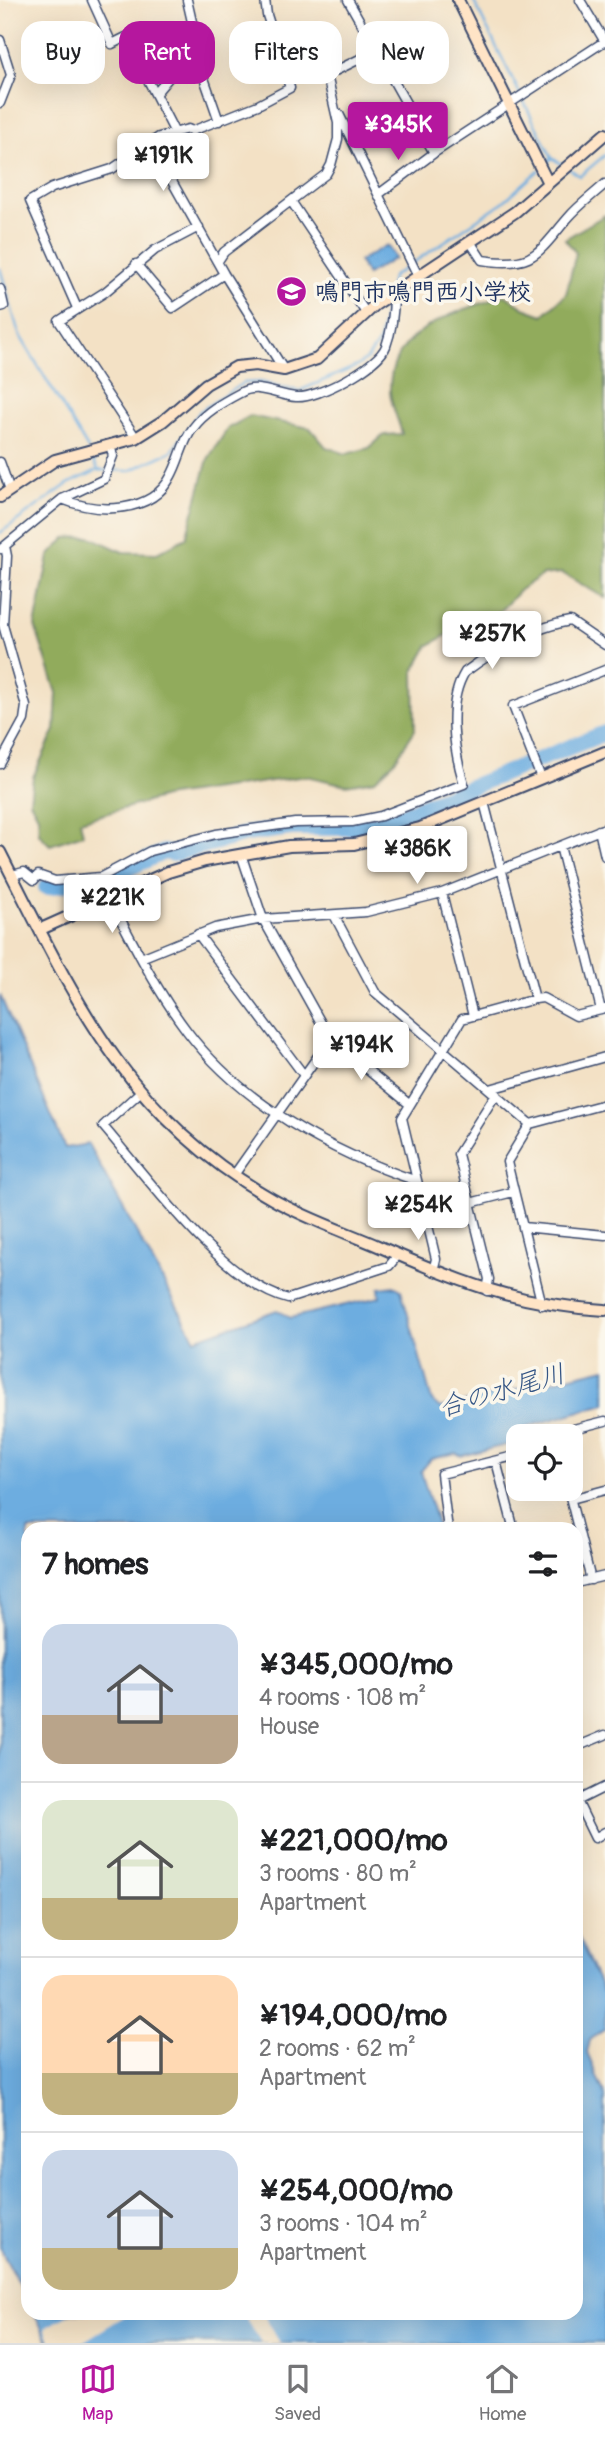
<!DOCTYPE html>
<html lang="en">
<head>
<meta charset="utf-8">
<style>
	:root { --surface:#fff; --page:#f2f2f2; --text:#202124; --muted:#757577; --line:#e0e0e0; --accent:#b5179e }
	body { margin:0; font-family:Pangolin,"Klee One",sans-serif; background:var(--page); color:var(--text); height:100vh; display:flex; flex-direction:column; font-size:26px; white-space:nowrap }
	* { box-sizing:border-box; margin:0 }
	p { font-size:23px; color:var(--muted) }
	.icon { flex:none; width:38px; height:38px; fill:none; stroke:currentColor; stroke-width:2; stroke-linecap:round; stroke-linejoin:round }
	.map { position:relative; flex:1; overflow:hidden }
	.panel { position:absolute; left:21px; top:1522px; width:562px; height:798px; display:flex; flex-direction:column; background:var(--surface); border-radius:21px; box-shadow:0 7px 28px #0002 }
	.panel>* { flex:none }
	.banner { position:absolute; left:21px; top:21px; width:564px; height:63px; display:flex; gap:14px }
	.controls { position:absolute; left:506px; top:1424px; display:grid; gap:14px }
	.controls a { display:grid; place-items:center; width:77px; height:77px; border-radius:14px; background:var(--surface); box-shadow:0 7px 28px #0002; font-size:35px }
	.price { position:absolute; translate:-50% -60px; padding:0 16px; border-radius:7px; background:#fff; color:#222; font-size:23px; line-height:46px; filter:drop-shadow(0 2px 4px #0008) }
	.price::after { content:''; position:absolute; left:50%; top:42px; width:21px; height:16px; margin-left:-10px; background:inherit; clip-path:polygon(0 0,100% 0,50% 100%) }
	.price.current { background:var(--accent); color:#fff }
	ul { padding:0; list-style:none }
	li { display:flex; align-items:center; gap:21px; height:175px; padding:0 21px }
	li+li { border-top:2px solid var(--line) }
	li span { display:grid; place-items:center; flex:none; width:196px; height:140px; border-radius:21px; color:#555 }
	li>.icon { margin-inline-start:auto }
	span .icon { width:84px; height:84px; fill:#fffc; stroke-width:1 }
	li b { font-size:30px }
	h2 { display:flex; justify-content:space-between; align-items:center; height:84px; padding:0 21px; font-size:30px }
	.chip { padding:0 24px; border-radius:21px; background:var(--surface); box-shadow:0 7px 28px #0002; font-size:24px; line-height:63px }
	.chip.current { background:var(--accent); color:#fff }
	.tabs { display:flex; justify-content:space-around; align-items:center; height:98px; border-top:2px solid var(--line); background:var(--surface); font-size:19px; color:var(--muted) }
	.tabs a { display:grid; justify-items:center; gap:4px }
	.tabs .current { color:var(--accent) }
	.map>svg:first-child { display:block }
	.forest { fill:#91ab5c; stroke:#566d5d; stroke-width:2 }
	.water { fill:#6dade0; stroke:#446e9f; stroke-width:2 }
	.pier { fill:#f3e1c5 }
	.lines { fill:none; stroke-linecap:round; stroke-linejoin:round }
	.stream { stroke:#6dade0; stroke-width:2.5 }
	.river { stroke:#6dade0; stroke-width:16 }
	.street-casing { stroke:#3b4a6d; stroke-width:11 }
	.secondary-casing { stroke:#3b4a6d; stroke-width:14 }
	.street { stroke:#fff; stroke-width:8 }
	.secondary { stroke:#ffe4c6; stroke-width:10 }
	.labels { text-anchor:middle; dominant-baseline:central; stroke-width:7; stroke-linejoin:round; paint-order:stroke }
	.poi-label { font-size:24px; font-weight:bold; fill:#1b2f5e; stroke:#fbf7ec; text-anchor:start }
	.water-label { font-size:26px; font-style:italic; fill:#345585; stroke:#fbf7ec }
</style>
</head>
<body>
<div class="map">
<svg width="605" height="2343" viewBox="0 0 605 2343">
	<rect width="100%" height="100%" fill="#fbf7ec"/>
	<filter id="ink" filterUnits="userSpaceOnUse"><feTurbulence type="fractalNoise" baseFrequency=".0143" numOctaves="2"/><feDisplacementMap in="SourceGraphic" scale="14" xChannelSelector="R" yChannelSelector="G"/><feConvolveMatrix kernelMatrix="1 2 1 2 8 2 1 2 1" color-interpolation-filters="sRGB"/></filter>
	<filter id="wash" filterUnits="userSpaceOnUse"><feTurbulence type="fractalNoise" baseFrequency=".00686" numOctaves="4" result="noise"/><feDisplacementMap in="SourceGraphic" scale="28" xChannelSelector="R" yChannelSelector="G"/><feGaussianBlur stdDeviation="1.57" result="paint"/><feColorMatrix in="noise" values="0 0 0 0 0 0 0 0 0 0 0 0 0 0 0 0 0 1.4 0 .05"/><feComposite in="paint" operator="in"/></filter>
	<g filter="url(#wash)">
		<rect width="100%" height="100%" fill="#f3e1c5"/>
		<path class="forest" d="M605 215V598L562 573 542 575 520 590 497 614 461 627 428 646 414 671 415 730 394 762 375 780 346 785 306 776 164 797 80 821 83 834 50 845 39 834 38 816 30 801 33 777 55 730 57 693 35 626 49 556 66 538 91 537 123 552 157 553 186 538 208 459 228 428 250 416 310 428 326 447 346 454 369 448 384 435 402 434C399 421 391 406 390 392 388 328 456 313 505 295L524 308 543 315 566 294 576 253 565 239Z"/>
		<path class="water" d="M387 245 395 258 367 275 359 261Z
			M0 995 65 1148 88 1144 195 1339 277 1310 290 1318 380 1297 379 1288 394 1286 401 1290 432 1401 440 1408 605 1368V1404L516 1430 511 1436 510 1444 461 1456 456 1453 431 1459 421 1471C426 1492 434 1509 438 1529L28 1530V2302L0 2248Z
			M576 1932 605 1996V2029L590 2040 587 2053 605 2096V2343H50L34 2314H576Z"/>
		<path class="pier" d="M71 2314H128L81 2343H51L45 2328Z
			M244 2314H263L280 2343H261Z"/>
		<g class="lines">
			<path class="stream" d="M473 0 552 158 563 165
				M544 165 552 158
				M568 168 580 176 605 155
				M0 268 19 334 88 449
				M389 290 392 277 503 202 539 170
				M91 455 98 470
				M0 533 68 484 98 470 129 471 172 451 200 411 243 383 261 382 299 391 357 366 367 359 379 342 387 300"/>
			<path class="river" d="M46 887 78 882 93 885 164 852 173 854 246 834 291 828H354L391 819 605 733"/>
		</g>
	</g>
	<g filter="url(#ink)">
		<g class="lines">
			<defs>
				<path id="street" d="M92 0 112 44 126 37 175 133
					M348 0 434 153
					M580 0 605 42
					M0 40 11 75 0 103
					M189 50 204 78 219 121
					M156 93 176 69 195 35 187 0
					M339 114 419 278
					M151 144 224 274 284 370
					M379 194 434 153 605 41
					M291 201 366 313
					M471 243 482 260C534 268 537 254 568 218 579 205 593 195 605 184
					M218 261 224 252 326 174 331 165 338 139V123L327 75 378 50
					M136 264 173 308 224 274
					M0 289 4 306 0 307
					M77 308 30 201 52 188 112 169 159 137 188 129 192 131 258 105 290 88 267 15 265 0
					M136 438 59 321 105 292 155 250 199 227
					M0 462 10 490
					M62 499C98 514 152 514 171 476 180 460 182 442 193 428 205 412 223 402 240 393 258 382 277 396 296 397 317 399 379 366 386 346 392 330 394 309 394 293
					M1 549 62 499 104 479 113 456 110 445
					M0 764 24 720 26 706 3 625 7 556 5 546
					M541 778 513 706 605 670
					M484 802 535 999
					M599 830 605 856
					M560 846 601 1010
					M241 854 263 919 330 1039 409 1104
					M12 875 24 872 34 880 38 875 55 881 101 877 150 851 216 834 295 823 352 822 381 816 464 784C454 751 446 703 465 672 496 649 531 628 570 621L605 645
					M442 893 473 1016
					M109 897C133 943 156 990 187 1031 241 1103 332 1153 417 1181
					M334 915 375 992 530 1124
					M198 934 303 1074
					M141 958 215 928 263 919 366 912 442 893 605 828
					M490 1089 605 1057
					M140 1092 103 1126C147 1177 223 1283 288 1299L389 1266 398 1255
					M234 1175 330 1039
					M427 1214 513 1192
					M523 1227 605 1235
					M433 1271 436 1259 402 1118 462 1019 535 999 543 998 576 1016 605 1009
					M487 1291 489 1279 458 1154 496 1094
					M542 1305 507 1162 530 1124 605 1104
					M542 1437 605 1421
					M496 1461 514 1530
					M568 1489 591 1580
					M571 1499 605 1490
					M448 1530 441 1474 518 1455
					M576 1583 605 1576
					M576 1747 605 1735
					M576 1799 595 1838 605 1832
					M577 1801 605 1787"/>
				<path id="secondary" d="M458 0 548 183
					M0 497 55 460 136 438 163 421 206 384 236 367 256 365 284 370 317 359 375 305 515 212 605 134
					M0 852C73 996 125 1115 272 1199 305 1218 343 1231 378 1246 457 1281 517 1305 605 1310
					M41 929 168 872 205 861 289 846 354 844 420 828 605 752"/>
			</defs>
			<use href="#street" class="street-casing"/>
			<use href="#secondary" class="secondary-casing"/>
			<use href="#street" class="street"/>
			<use href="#secondary" class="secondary"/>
		</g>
	</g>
	<defs>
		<symbol id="school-disc" viewBox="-11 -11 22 22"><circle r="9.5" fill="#b5179e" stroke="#fbf7ec"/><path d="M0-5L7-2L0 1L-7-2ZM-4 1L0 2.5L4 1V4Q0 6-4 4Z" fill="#fff"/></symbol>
	</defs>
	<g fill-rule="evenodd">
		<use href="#school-disc" x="274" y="274" width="35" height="35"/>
	</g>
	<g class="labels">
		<g class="poi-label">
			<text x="315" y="292">鳴門市鳴門西小学校</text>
		</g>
		<g class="water-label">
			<text transform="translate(502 1391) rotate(-16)">合の水尾川</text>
		</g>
	</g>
</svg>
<div class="controls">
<a><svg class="icon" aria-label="locate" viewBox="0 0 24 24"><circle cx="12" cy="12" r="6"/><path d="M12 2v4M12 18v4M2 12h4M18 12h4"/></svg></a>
</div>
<b class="price current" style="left:398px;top:162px">¥345K</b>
<b class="price" style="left:163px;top:193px">¥191K</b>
<b class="price" style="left:492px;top:671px">¥257K</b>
<b class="price" style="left:417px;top:886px">¥386K</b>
<b class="price" style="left:112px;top:935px">¥221K</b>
<b class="price" style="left:361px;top:1082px">¥194K</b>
<b class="price" style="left:418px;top:1242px">¥254K</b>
<div class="banner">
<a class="chip">Buy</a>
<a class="chip current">Rent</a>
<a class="chip">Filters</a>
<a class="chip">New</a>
</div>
<section class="panel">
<h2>7 homes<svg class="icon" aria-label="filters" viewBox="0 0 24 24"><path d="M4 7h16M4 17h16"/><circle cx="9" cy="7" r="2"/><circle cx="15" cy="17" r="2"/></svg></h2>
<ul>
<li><span style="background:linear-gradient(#c9d6e8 65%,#b9a48a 0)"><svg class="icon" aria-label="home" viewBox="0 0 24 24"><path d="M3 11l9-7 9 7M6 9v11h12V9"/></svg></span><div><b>¥345,000/mo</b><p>4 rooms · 108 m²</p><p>House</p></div></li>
<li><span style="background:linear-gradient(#dfe7d0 70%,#c2b280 0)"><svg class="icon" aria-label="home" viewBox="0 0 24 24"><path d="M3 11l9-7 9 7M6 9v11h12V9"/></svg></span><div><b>¥221,000/mo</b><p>3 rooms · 80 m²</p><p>Apartment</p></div></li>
<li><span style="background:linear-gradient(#ffd9b3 70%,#c2b280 0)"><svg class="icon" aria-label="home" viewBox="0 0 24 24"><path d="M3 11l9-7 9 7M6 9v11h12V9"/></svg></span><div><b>¥194,000/mo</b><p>2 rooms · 62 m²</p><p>Apartment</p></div></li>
<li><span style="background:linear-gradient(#c9d6e8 70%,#c2b280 0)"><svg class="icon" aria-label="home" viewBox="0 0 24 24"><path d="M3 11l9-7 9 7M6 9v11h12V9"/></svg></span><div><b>¥254,000/mo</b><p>3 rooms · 104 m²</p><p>Apartment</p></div></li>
</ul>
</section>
</div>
<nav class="tabs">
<a class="current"><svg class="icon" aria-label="map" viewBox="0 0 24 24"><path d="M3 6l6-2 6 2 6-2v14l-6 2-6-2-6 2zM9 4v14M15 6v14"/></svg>Map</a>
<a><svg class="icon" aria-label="saved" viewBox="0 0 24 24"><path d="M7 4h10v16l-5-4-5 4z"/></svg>Saved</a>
<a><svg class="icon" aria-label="home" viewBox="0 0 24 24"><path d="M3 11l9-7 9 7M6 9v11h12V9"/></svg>Home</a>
</nav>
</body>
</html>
